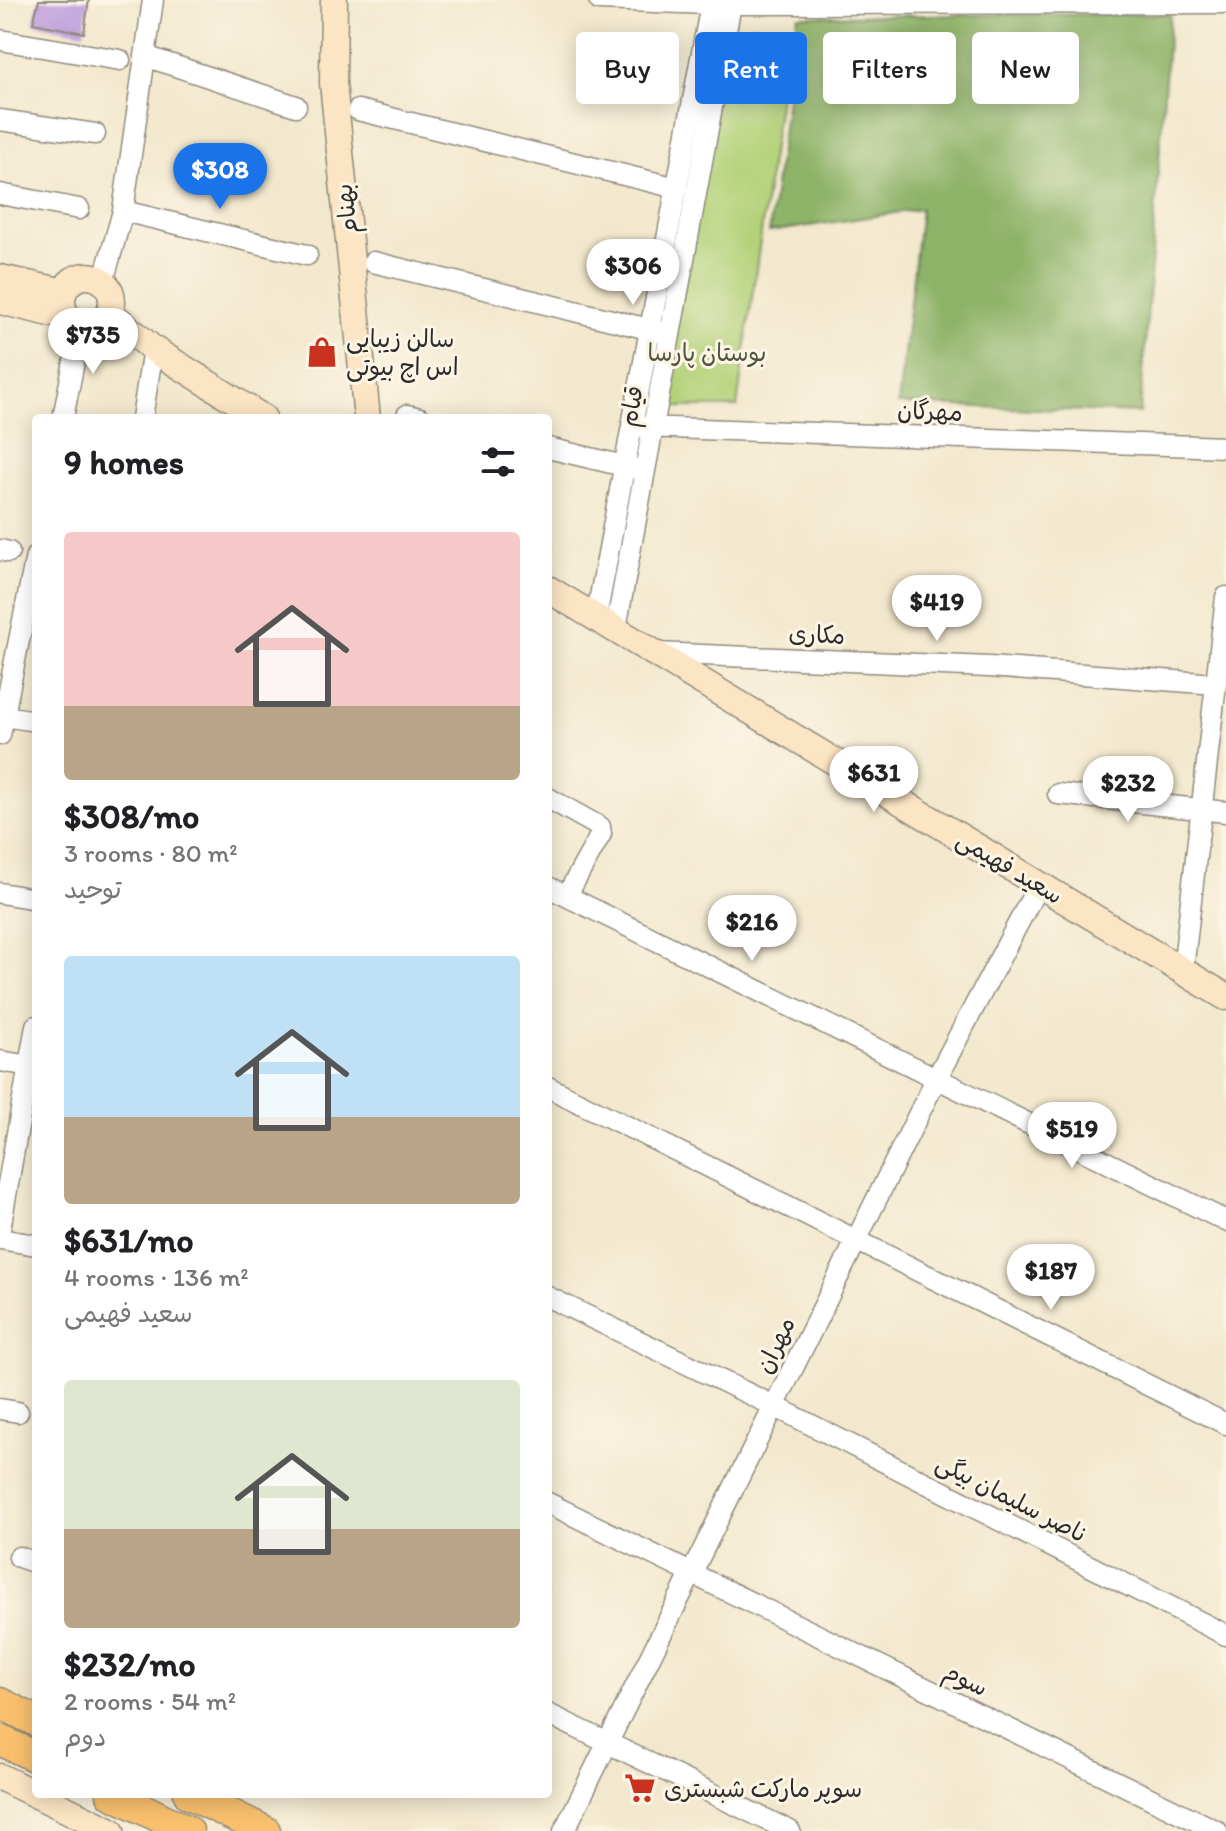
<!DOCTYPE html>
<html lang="en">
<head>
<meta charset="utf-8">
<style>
	:root { --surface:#fff; --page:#f6f6f6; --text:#202124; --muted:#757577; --accent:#1a73e8 }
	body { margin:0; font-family:Itim,"Playpen Sans Arabic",sans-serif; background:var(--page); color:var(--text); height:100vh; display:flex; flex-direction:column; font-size:30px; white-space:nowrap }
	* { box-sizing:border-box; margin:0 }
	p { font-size:26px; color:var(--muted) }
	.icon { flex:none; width:44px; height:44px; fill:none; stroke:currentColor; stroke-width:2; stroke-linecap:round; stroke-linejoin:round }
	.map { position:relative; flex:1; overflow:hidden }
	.sheet { position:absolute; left:32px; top:414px; width:520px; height:1384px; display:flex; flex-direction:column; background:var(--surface); border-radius:8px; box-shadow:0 4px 20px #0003 }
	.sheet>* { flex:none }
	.guide { position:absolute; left:576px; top:32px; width:530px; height:72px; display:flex; gap:16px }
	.price { position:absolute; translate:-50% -68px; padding:0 18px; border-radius:28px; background:#fff; color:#222; font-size:26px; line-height:52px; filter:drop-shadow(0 2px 4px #0008) }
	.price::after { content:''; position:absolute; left:50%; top:48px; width:24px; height:18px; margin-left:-12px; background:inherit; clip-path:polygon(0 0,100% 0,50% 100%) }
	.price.on { background:var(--accent); color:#fff }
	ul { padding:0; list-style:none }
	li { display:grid; align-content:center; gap:16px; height:424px; padding:0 32px }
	li span { display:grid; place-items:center; height:248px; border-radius:8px; color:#555 }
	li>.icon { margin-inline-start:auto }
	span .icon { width:144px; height:144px; fill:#fffc; stroke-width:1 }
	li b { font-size:34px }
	h2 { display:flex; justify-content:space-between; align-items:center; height:96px; padding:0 32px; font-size:34px }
	.tag { padding:0 28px; border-radius:8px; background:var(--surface); box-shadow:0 4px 20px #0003; font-size:28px; line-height:72px }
	.tag.on { background:var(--accent); color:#fff }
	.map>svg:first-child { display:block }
	.green { fill:#b2d178; stroke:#6e7e52; stroke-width:2 }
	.forest { fill:#8db368; stroke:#5c6f4a; stroke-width:2 }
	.building { fill:#bc9bdc }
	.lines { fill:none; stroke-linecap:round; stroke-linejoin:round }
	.street-casing { stroke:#8e8a7c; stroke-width:23 }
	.secondary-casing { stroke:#8e8a7c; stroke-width:29 }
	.primary-casing { stroke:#8e8a7c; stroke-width:33 }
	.street { stroke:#fff; stroke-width:20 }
	.secondary { stroke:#fce5c4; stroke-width:26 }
	.primary { stroke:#f8bf6c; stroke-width:30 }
	.labels { text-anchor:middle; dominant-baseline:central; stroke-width:6; stroke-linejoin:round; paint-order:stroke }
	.street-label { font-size:24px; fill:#2b2b2b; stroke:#fcf5e5 }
	.poi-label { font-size:24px; fill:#2b2b2b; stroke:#fcf5e5; text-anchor:start }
	.park-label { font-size:24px; fill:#4d543e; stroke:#fcf5e5 }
</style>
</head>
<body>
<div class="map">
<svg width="1226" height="1831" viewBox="0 0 1226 1831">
	<rect width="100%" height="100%" fill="#fcf5e5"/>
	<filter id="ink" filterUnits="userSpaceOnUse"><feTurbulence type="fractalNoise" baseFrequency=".0125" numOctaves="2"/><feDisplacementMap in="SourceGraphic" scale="16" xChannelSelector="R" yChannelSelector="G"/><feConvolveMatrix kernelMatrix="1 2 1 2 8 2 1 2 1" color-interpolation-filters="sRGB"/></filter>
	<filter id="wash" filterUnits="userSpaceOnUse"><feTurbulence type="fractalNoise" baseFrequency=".006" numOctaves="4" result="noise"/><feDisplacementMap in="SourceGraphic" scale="32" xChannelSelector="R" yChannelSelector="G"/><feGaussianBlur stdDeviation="1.8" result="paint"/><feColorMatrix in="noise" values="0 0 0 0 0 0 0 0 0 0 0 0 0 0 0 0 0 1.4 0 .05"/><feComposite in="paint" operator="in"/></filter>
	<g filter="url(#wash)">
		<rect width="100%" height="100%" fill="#f2e8cd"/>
		<path class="green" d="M752 25 788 37 737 407H659L725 49Z"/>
		<path class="forest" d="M1170 14 1140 413 898 404 921 209 769 232 798 16Z"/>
		<g id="blocks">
			<path class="building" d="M39 0H89L84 33 33 23Z"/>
		</g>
	</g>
	<g filter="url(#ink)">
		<use href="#blocks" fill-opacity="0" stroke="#8e8a7c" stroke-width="2"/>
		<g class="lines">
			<defs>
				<path id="street" d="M599 0 711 4 1226 3
					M0 40 120 60
					M145 56 296 106
					M358 110 677 188
					M0 120 95 134
					M0 194 79 209
					M123 211 307 255
					M373 262 661 332
					M103 282 123 211 153 0
					M407 415 420 418
					M63 418 81 326
					M142 418 153 349
					M642 427 1226 447
					M548 448 637 469
					M0 550 9 552
					M596 618 711 4
					M616 628 731 4
					M656 653 989 667 1216 684
					M4 716 36 721
					M0 735 36 556
					M1058 794 1226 812
					M548 798 600 827 601 834 567 895
					M548 887 1226 1221
					M0 893 36 899
					M1183 970 1226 597
					M0 1061 36 1067
					M548 1087 1226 1424
					M0 1229 36 1026
					M0 1239 36 1245
					M548 1297 774 1406 1226 1635
					M0 1409 18 1412
					M548 1503 1217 1831
					M19 1557 36 1563
					M548 1714 790 1831
					M564 1831 936 1079 1039 884"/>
				<path id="secondary" d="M334 0 333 83 367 418
					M62 301a25 25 0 1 1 50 0a25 25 0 1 1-50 0Z
					M0 278 64 292
					M0 301 67 317
					M110 313 153 349 263 418
					M548 589 1226 997
					M0 1777 111 1831"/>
				<path id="primary" d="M0 1703 36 1721
					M0 1740 36 1757
					M112 1794 188 1831
					M189 1794 265 1831"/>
			</defs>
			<use href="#street" class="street-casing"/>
			<use href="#secondary" class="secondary-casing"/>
			<use href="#primary" class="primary-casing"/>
			<use href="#street" class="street"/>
			<use href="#secondary" class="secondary"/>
			<use href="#primary" class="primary"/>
		</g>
	</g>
	<defs>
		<symbol id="shop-bare" viewBox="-9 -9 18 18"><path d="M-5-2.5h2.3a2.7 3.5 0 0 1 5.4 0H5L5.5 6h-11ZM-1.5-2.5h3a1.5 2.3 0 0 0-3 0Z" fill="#c8321e" stroke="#fcf5e5" stroke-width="2.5" paint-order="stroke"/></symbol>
		<symbol id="supermarket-bare" viewBox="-9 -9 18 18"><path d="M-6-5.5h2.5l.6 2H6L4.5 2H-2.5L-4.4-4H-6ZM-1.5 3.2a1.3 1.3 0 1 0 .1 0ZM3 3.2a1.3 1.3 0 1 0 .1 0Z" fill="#c8321e" stroke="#fcf5e5" stroke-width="2.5" paint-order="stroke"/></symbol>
	</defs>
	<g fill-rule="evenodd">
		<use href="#shop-bare" x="300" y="330" width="44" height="44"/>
		<use href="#supermarket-bare" x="618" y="1766" width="44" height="44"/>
	</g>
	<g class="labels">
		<g class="street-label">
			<text transform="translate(346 209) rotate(-97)">بهنام</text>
			<text transform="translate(631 406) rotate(-79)">قیام</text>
			<text transform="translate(930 411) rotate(2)">مهرگان</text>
			<text transform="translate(817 634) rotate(3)">مکاری</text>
			<text transform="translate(1010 867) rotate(31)">سعید فهیمی</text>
			<text transform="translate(775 1345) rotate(-64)">مهران</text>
			<text transform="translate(1012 1498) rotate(27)">ناصر سلیمان بیگی</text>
			<text transform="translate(966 1679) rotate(26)">سوم</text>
		</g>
		<g class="poi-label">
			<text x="346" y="338">سالن زیبایی<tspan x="346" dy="28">اس اچ بیوتی</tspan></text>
			<text x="664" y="1788">سوپر مارکت شبستری</text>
		</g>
		<g class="park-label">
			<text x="707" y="352">بوستان پارسا</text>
		</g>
	</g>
</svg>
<b class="price on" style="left:220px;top:211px">$308</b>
<b class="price" style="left:633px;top:307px">$306</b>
<b class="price" style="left:93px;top:376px">$735</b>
<b class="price" style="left:937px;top:643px">$419</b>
<b class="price" style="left:874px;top:814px">$631</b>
<b class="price" style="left:1128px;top:824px">$232</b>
<b class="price" style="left:752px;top:963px">$216</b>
<b class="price" style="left:1072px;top:1170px">$519</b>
<b class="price" style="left:1051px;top:1312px">$187</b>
<div class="guide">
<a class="tag">Buy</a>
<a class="tag on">Rent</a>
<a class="tag">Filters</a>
<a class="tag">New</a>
</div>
<section class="sheet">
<h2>9 homes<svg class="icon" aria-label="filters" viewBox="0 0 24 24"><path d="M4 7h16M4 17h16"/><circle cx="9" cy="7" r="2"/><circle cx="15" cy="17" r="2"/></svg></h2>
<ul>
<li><span style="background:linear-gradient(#f6c9c9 70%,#b9a48a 0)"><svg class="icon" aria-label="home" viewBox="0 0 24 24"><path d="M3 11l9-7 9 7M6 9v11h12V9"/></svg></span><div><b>$308/mo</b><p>3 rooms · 80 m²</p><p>توحید</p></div></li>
<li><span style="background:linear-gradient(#bfe0f5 65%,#b9a48a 0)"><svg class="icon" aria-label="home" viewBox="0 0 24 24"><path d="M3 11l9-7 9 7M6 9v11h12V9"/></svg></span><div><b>$631/mo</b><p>4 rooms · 136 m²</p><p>سعید فهیمی</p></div></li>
<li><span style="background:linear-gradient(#dfe7d0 60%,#b9a48a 0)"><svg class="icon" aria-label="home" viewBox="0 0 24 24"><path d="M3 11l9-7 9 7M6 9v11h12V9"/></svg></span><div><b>$232/mo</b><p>2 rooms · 54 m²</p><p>دوم</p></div></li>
</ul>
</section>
</div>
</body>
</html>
